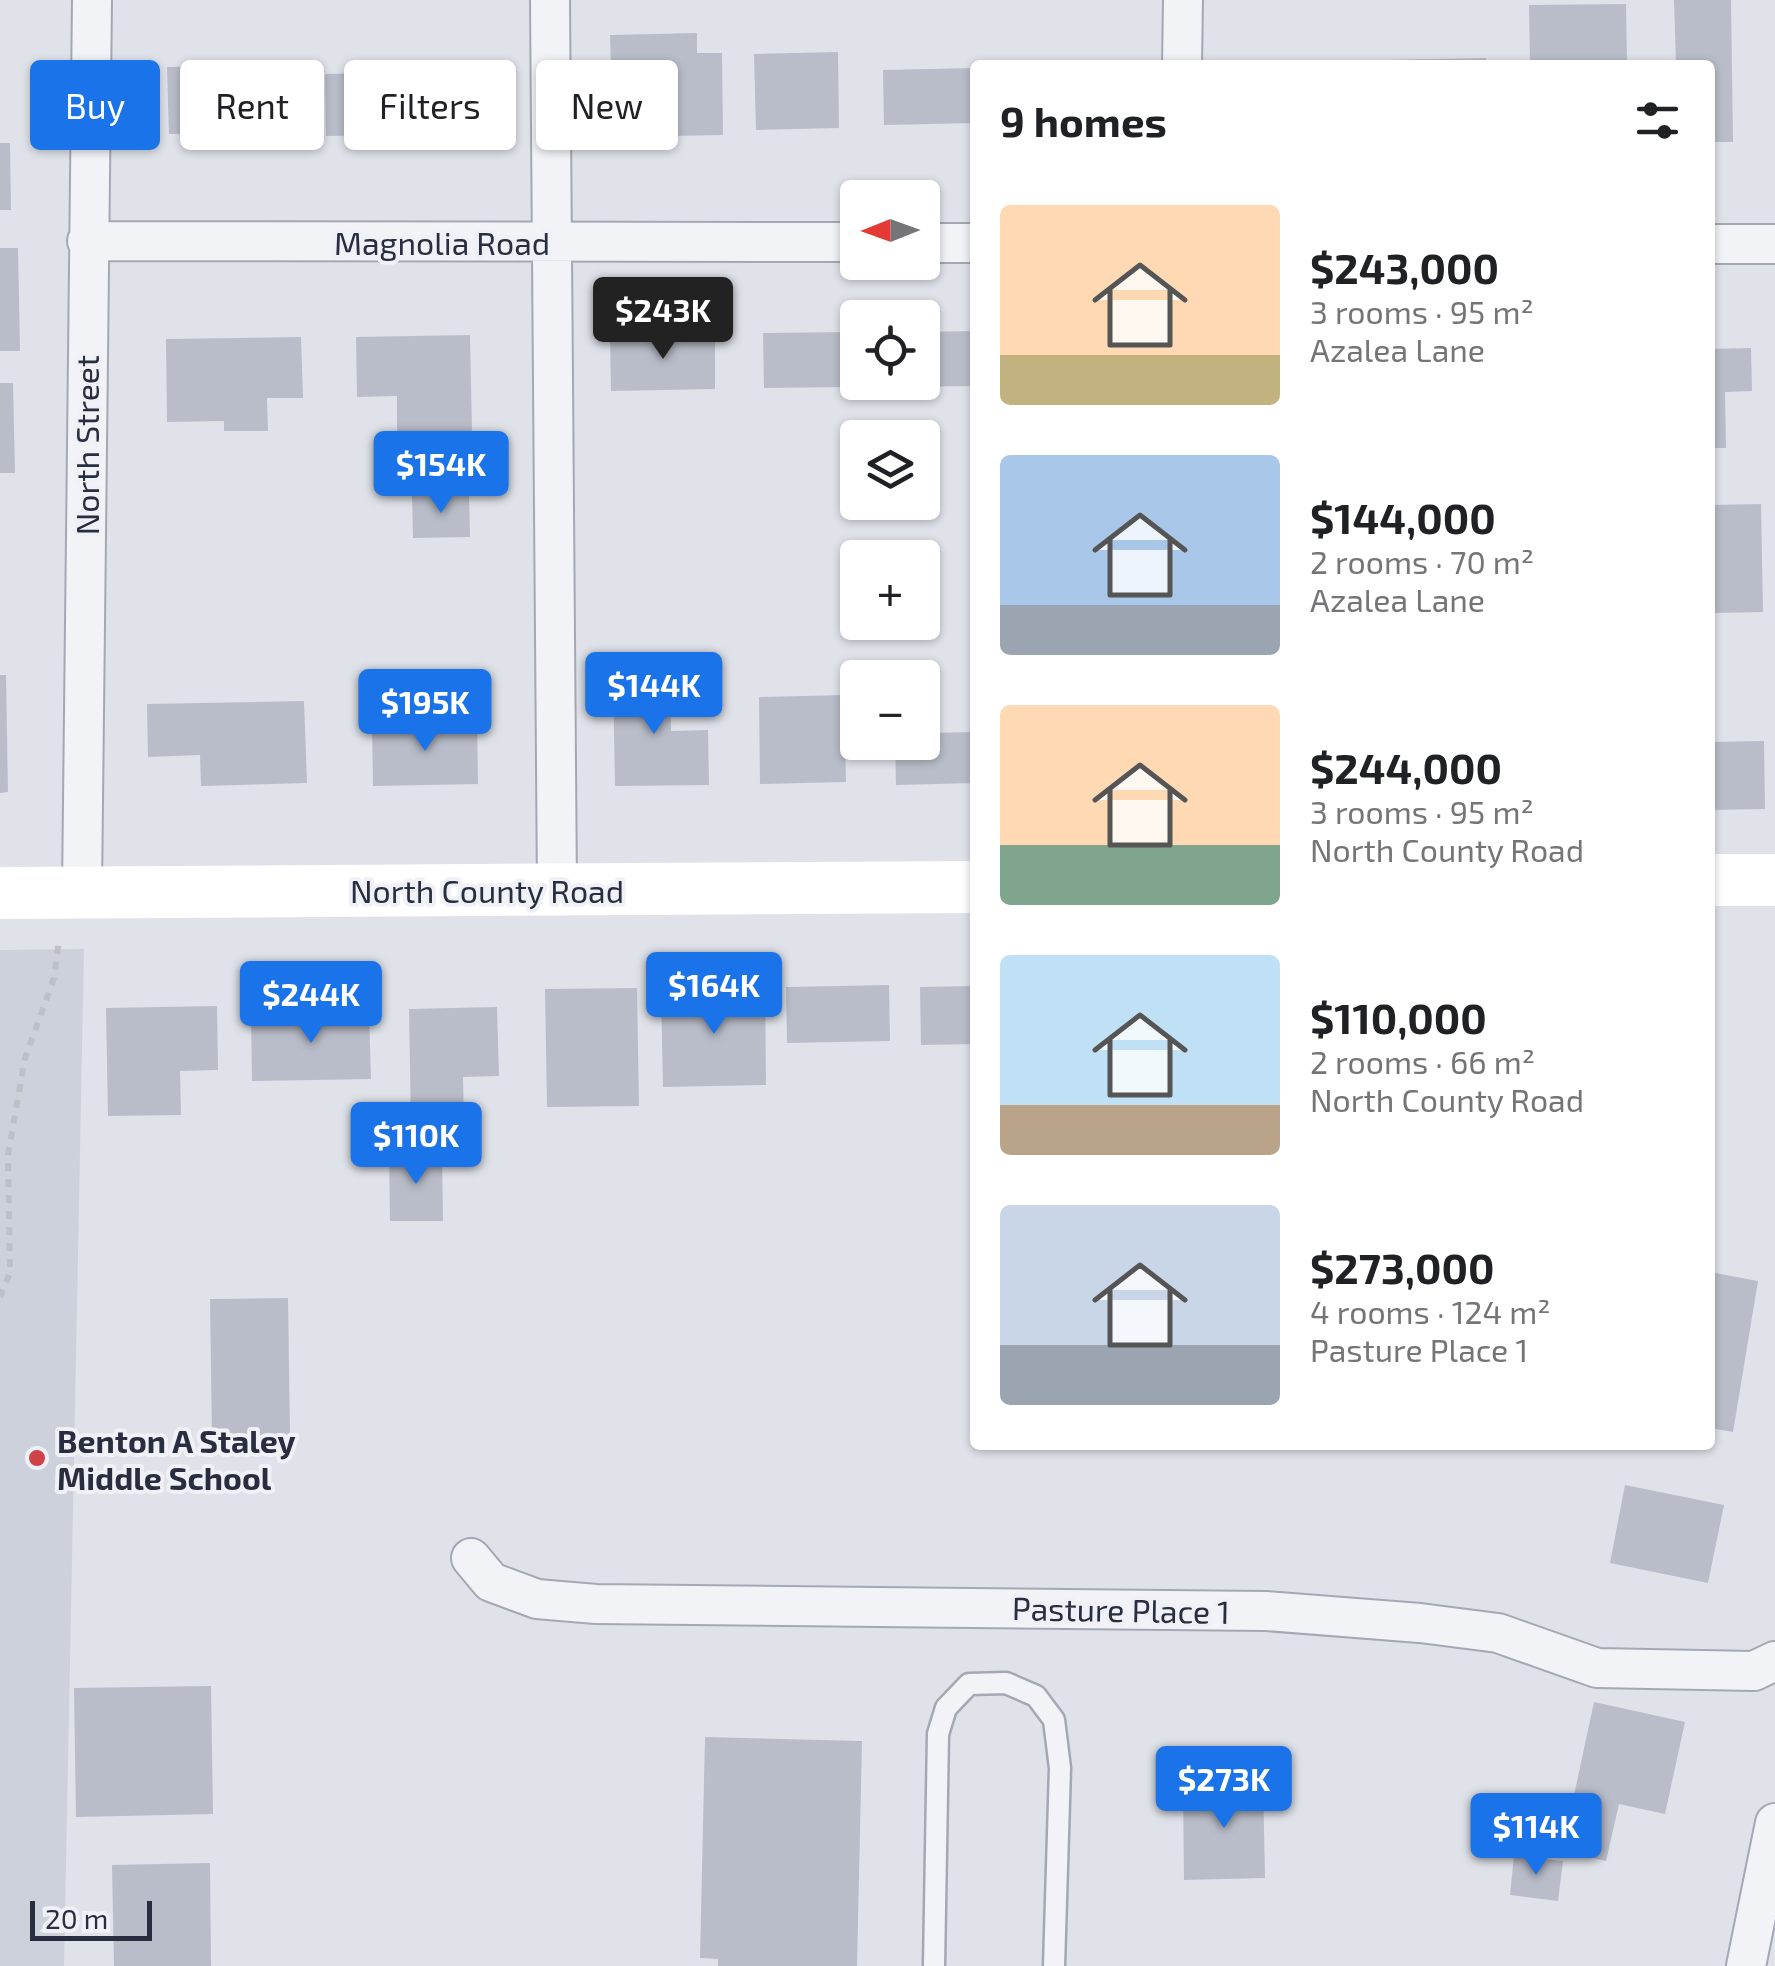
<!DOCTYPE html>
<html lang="en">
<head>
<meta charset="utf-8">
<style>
	:root { --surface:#fff; --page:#f2f2f2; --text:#202124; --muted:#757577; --accent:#1a73e8 }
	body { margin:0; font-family:"Exo 2",sans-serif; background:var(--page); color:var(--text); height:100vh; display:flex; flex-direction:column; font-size:38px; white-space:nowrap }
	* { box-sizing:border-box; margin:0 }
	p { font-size:32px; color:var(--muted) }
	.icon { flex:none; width:55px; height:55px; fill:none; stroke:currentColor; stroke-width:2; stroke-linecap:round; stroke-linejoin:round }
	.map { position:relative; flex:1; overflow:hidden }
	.details { position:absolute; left:970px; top:60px; width:745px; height:1390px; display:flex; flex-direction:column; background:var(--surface); border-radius:10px; box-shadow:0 2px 8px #0004 }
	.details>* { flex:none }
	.guide { position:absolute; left:30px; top:60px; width:790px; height:90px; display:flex; gap:20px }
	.needle { width:65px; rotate:269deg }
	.controls { position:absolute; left:840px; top:180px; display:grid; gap:20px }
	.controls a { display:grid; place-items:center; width:100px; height:100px; border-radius:10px; background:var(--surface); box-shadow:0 2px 8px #0004; font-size:50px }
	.scale { position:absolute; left:30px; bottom:25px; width:122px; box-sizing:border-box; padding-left:10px; border:5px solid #282e40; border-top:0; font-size:28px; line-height:35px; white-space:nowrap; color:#282e40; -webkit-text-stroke:8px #eff1f6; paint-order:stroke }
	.price { position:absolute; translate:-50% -85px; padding:0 22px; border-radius:10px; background:var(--accent); color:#fff; font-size:32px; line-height:65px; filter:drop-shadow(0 2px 5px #0008) }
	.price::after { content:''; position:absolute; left:50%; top:60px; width:30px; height:22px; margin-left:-15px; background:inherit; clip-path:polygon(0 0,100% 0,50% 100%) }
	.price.active { background:#222; color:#fff }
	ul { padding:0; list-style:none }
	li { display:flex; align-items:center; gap:30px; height:250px; padding:0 30px }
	li span { display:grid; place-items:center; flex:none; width:280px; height:200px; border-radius:10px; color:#555 }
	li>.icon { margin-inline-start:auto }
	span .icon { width:120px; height:120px; fill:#fffc; stroke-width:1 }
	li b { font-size:42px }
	h2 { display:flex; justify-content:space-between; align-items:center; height:120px; padding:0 30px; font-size:42px }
	.tag { padding:0 35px; border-radius:10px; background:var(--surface); box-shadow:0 2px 8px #0004; font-size:35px; line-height:90px }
	.tag.active { background:var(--accent); color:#fff }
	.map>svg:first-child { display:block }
	.built { fill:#cdd1db }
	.building { fill:#b9bdc9 }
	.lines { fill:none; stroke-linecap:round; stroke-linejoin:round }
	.lane-casing { stroke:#a4a8b3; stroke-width:25 }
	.street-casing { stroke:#a4a8b3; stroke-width:42 }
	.path { stroke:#bdc0c7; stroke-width:6; stroke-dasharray:8 8; stroke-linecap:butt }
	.lane { stroke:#f2f3f7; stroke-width:20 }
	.street { stroke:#f2f3f7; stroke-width:38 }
	.secondary { stroke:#fff; stroke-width:52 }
	.poi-dot { fill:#d04247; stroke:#eff1f6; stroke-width:4 }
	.labels { text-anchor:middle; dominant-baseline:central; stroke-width:8; stroke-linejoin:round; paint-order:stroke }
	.street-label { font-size:32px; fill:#282e40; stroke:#eff1f6 }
	.poi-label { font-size:32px; font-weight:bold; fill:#282e40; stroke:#eff1f6; text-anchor:start }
</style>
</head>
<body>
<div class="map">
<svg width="1775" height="1966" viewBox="0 0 1775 1966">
	<rect width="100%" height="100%" fill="#dfe2e9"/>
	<path class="built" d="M84 949 64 1966H0V950Z"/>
	<path class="building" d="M1674 0H1731L1733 142H1710V65H1676Z
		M1626 4 1627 65H1530L1529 5Z
		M697 33V53H722L723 135 670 136V122L635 123V98L612 99 610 35Z
		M838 52 839 128 756 130 754 54Z
		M1486 58V65H1385V60Z
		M293 65 294 132 169 134 167 67Z
		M975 68V123L884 125 883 70Z
		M465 71 467 134 326 136 325 74Z
		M0 143H10L11 210H0Z
		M0 248H18L20 351H0Z
		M975 331V386L894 387 893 382H922V332Z
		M850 332 851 387 764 388 763 333Z
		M715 334V389L611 391 610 336Z
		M470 335 473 481H422V437H397V396L357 397 356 337Z
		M301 337 303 398H267L268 431H224V421L167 422 166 339Z
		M1751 348 1752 391 1725 392 1726 448H1710V349Z
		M0 383H13L15 473H0Z
		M469 493 470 537 413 538 412 494Z
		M1761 504 1763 612 1714 613 1712 505Z
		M0 675H6L8 792 0 793Z
		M670 675 671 731 708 730 709 785 615 786 613 676Z
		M844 695 846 782 760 784 759 697Z
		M304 701 307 783 201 786 200 755 148 757 147 704Z
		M477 722 478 784 373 786 372 723Z
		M975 732V783L896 785 895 742H922V733Z
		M1764 741 1765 809 1710 810V742Z
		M889 985 890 1041 787 1043 786 987Z
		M975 986V1044L921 1045 920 987Z
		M765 987 766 1085 663 1087 661 989Z
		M637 988 639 1106 547 1107 545 989Z
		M217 1006 218 1070 180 1071 181 1115 108 1116 106 1008Z
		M497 1007 499 1076 463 1077 464 1124 411 1125 409 1009Z
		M369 1011 371 1079 252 1081 251 1013Z
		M442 1152 443 1221H390L389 1153Z
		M1710 1272 1758 1281 1733 1432 1710 1428Z
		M288 1298 290 1436 212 1437 210 1299Z
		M1625 1485 1724 1505 1708 1583 1610 1563Z
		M211 1686 213 1814 76 1817 74 1688Z
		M1594 1702 1685 1722 1665 1814 1619 1804 1606 1861 1562 1851Z
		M705 1737 862 1741 857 1966H718V1959L700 1958Z
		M1263 1782 1265 1878 1184 1880 1183 1784Z
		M1514 1856 1563 1861 1558 1901 1510 1895Z
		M210 1863 211 1966H114L112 1865Z"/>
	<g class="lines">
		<defs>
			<path id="lane" d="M934 1966 938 1734 946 1708 969 1684 1006 1683 1036 1696 1054 1720 1060 1768 1054 1966"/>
			<path id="street" d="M550 0 557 890
				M1182 65 1183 0
				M87 241 858 242
				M922 243H975
				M1710 244H1775
				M82 891 92 0
				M471 1558 491 1582 537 1599 596 1604 1266 1611 1420 1623 1498 1633 1597 1668 1754 1671 1775 1661
				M1746 1966 1775 1823"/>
		</defs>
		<use href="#lane" class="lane-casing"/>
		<use href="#street" class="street-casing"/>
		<path class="path" d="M0 1297 10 1273 8 1155 25 1058 54 978 59 940"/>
		<use href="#lane" class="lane"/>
		<use href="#street" class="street"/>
		<path class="secondary" d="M1710 880H1775
			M0 893 975 887"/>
	</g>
	<circle class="poi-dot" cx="37" cy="1458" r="10"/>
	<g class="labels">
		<g class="street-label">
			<text x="442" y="242">Magnolia Road</text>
			<text transform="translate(86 445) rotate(-90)">North Street</text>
			<text x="487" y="890">North County Road</text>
			<text transform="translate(1121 1609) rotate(1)">Pasture Place 1</text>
		</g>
		<g class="poi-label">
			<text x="57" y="1440">Benton A Staley<tspan x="57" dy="37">Middle School</tspan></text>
		</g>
	</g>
</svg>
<div class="controls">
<a><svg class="needle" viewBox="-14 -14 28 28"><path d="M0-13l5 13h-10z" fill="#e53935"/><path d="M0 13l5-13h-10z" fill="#757577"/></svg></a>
<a><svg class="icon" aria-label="locate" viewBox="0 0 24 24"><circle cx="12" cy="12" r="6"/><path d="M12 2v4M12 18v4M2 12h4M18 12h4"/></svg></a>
<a><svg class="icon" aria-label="layers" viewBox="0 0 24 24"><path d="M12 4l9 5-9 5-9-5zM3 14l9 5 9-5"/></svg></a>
<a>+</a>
<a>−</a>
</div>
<div class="scale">20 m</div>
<b class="price active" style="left:663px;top:362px">$243K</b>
<b class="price" style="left:441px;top:516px">$154K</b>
<b class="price" style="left:654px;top:737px">$144K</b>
<b class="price" style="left:425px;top:754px">$195K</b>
<b class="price" style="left:714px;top:1037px">$164K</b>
<b class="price" style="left:311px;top:1046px">$244K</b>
<b class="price" style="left:416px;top:1187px">$110K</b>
<b class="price" style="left:1224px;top:1831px">$273K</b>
<b class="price" style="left:1536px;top:1878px">$114K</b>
<div class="guide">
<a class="tag active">Buy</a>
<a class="tag">Rent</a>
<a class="tag">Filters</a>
<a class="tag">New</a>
</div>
<section class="details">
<h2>9 homes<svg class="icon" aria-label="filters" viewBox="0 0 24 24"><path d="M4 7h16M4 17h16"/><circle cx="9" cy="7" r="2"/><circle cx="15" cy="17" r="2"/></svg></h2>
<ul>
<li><span style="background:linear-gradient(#ffd9b3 75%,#c2b280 0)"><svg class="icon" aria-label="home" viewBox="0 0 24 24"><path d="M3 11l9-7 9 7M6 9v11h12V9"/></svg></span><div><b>$243,000</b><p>3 rooms · 95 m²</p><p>Azalea Lane</p></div></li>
<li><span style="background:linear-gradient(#a9c7e8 75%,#9aa5b1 0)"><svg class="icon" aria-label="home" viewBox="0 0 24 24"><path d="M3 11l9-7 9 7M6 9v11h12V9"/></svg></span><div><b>$144,000</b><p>2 rooms · 70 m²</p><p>Azalea Lane</p></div></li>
<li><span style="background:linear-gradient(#ffd9b3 70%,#7fa58c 0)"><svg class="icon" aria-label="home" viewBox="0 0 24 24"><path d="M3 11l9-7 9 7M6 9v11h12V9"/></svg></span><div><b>$244,000</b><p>3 rooms · 95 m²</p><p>North County Road</p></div></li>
<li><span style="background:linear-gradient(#bfe0f5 75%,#b9a48a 0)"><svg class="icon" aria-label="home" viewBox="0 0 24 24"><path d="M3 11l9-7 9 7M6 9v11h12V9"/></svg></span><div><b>$110,000</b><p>2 rooms · 66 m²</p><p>North County Road</p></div></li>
<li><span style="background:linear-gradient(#c9d6e8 70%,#9aa5b1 0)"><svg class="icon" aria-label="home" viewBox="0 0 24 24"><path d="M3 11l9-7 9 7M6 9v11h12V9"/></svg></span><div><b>$273,000</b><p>4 rooms · 124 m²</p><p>Pasture Place 1</p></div></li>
</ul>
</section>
</div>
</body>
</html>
